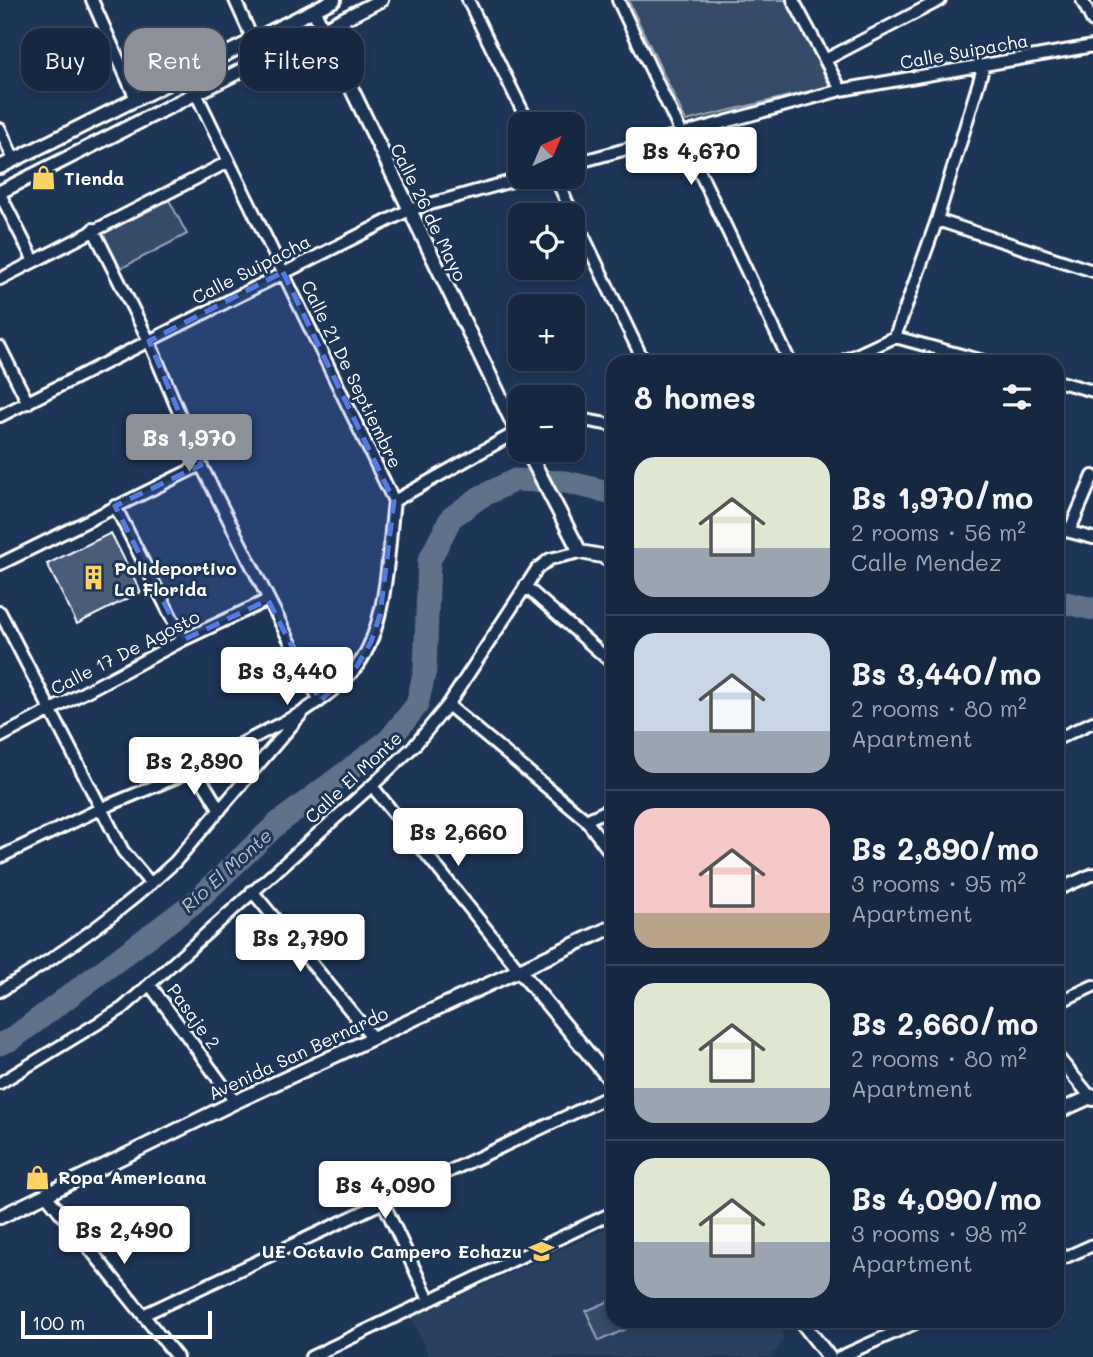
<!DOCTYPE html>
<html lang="en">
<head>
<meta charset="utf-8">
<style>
	:root { --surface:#162841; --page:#23344c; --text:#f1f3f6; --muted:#9ea6b1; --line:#35445a; --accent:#8c9099 }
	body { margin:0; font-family:Mali,sans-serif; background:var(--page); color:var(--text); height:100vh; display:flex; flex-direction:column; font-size:26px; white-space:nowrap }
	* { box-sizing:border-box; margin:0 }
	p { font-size:23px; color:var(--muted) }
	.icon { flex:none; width:38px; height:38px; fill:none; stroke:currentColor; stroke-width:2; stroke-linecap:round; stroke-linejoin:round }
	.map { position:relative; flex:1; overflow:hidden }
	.sheet { position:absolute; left:606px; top:355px; width:458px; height:973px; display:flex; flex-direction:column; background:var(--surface); border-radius:21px; box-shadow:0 4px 10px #0003,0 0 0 2px var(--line) }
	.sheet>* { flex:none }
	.banner { position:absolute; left:21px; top:28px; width:480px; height:63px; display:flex; gap:14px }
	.needle { width:46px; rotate:44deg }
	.controls { position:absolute; left:508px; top:112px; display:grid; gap:14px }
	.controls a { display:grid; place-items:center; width:77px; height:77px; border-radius:14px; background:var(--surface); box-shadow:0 4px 10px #0003,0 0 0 2px var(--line); font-size:35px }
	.scale { position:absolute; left:21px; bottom:18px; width:191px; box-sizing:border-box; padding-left:7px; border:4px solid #fff; border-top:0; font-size:19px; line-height:24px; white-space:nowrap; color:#fff; -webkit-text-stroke:5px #1d3557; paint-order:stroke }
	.price { position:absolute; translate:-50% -60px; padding:0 16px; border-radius:7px; background:#fff; color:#222; font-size:23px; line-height:46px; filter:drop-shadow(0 2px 4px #0008) }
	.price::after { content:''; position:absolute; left:50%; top:42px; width:21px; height:16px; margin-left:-10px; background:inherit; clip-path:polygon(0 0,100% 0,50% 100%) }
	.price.selected { background:var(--accent); color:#fff }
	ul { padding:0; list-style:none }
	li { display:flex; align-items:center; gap:21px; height:175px; padding:0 28px }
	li+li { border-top:2px solid var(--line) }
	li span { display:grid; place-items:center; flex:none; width:196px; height:140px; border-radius:21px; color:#555 }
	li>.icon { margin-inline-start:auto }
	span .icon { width:84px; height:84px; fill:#fffc; stroke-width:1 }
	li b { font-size:30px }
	h2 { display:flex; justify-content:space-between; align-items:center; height:84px; padding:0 28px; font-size:30px }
	.chip { padding:0 24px; border-radius:21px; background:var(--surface); box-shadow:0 4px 10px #0003,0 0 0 2px var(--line); font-size:24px; line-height:63px }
	.chip.selected { background:var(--accent); color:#fff }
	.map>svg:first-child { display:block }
	.built { fill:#2a4161 }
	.green { fill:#364b69; stroke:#9aa5b4; stroke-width:2 }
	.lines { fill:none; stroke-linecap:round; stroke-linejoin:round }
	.river { stroke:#617289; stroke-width:23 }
	.building { fill:#4a5d79; stroke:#fff; stroke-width:2 }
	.minor-casing { stroke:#fff; stroke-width:16 }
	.tertiary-casing { stroke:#fff; stroke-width:18 }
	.minor { stroke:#1d3557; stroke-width:10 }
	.tertiary { stroke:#1d3557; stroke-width:12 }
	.marked { fill:#567ae2; fill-opacity:0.2; stroke:#567ae2; stroke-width:5; stroke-dasharray:14 9; stroke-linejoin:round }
	.labels { text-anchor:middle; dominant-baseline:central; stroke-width:6; stroke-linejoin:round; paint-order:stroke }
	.street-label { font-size:18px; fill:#fff; stroke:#1d3557 }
	.poi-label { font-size:18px; font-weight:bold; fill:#fff; stroke:#1d3557; text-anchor:start }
	.water-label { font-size:19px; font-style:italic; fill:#b8c0ca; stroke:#1d3557 }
</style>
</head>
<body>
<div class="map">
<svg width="1093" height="1357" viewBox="0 0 1093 1357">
	<rect width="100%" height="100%" fill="#1d3557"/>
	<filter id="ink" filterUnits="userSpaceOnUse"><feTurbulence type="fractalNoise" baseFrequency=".0143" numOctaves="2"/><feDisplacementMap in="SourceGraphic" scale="14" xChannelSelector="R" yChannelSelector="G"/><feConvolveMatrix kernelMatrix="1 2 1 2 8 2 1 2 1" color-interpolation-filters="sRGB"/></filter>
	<g filter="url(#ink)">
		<path class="built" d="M612 1226V1321H778L784 1338 777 1350 767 1357H429L412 1318Z"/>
		<path class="green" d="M628 0H787L830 86 686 121Z
			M168 198 187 234 120 269 101 233Z
			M612 1300V1321H645L599 1341 586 1311Z"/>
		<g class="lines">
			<path class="river" d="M1057 601 1093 609
				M0 1044 12 1039 196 901 277 824 389 740 417 705 425 670 429 561 451 518 480 497 515 480 566 482 612 493"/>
		</g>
		<path class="building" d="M111 533 141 592 77 624 47 564Z"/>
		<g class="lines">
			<defs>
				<path id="minor" d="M92 0 136 99
					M235 0 253 40
					M468 0 529 124
					M618 0 790 362
					M793 0 841 90
					M1082 0 1093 22
					M825 60 940 0
					M186 73 394 501
					M0 129 14 160
					M572 164 841 90 1093 46
					M555 177 644 362
					M0 194 34 261
					M937 220 1093 271
					M93 229 149 341 201 465 320 701
					M0 279 228 162
					M895 337 987 362
					M0 347 28 403
					M841 362 895 337 937 220 984 65
					M1057 381 1093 391
					M0 416 409 210 526 177
					M572 422 584 420 612 425
					M115 506 183 640
					M1057 528 1066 531 1072 525 1093 476
					M1066 531 1093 538
					M0 564 201 465
					M525 586 612 663
					M0 612 123 851 151 884
					M448 705 586 820 612 855
					M0 737 183 640 268 600
					M1057 739 1093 722
					M194 767 220 810
					M372 786 519 970
					M586 820 612 808
					M0 857 102 808 177 777 299 714
					M1057 890 1093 874
					M252 891 373 1038
					M150 985 235 1102
					M0 991C63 954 122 911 175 862L304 711C322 699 345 683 358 665 388 624 388 550 394 501L520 430
					M1057 1003 1093 986
					M1057 1056 1093 1100
					M0 1083 123 1008 377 781 415 745 448 705 537 569 550 559 580 552
					M46 1195 177 1357
					M384 1204 429 1300
					M1057 1261 1093 1245
					M143 1315 612 1095
					M311 1357 612 1213
					M840 1357 920 1321"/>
				<path id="tertiary" d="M314 11 520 438
					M0 167 334 0
					M0 192 381 0
					M527 450 580 552 602 556 612 562
					M519 970 612 1082
					M1057 1112 1093 1096
					M0 1217 235 1102 612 927
					M801 1321 829 1357"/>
			</defs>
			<use href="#minor" class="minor-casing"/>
			<use href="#tertiary" class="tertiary-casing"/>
			<use href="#minor" class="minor"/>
			<use href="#tertiary" class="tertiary"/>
		</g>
	</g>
	<path class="marked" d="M283 272 394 501 380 615 371 642 357 666 320 701 268 600 183 640 115 506 201 465 149 341Z"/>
	<defs>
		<symbol id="shop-bare" viewBox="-9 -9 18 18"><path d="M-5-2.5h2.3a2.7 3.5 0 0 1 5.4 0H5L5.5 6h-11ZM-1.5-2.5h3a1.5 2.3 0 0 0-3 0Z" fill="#ffd166" stroke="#1d3557" stroke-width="2.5" paint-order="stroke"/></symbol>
		<symbol id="building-bare" viewBox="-9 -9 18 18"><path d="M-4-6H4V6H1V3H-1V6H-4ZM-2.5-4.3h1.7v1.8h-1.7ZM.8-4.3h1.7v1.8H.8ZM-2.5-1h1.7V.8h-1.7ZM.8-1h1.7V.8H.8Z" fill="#ffd166" stroke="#1d3557" stroke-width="2.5" paint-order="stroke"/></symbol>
		<symbol id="school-bare" viewBox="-9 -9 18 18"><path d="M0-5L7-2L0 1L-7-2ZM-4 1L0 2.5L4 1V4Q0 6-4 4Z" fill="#ffd166" stroke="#1d3557" stroke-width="2.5" paint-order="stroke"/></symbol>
	</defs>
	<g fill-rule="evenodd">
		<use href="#shop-bare" x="26" y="160" width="35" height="35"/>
		<use href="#building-bare" x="76" y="560" width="35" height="35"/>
		<use href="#shop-bare" x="20" y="1160" width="35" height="35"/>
		<use href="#school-bare" x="524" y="1234" width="35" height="35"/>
	</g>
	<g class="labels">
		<g class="street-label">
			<text transform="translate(964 51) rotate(-10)">Calle Suipacha</text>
			<text transform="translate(429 212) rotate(64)">Calle 26 de Mayo</text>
			<text transform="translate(251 269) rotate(-27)">Calle Suipacha</text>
			<text transform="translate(352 374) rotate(64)">Calle 21 De Septiembre</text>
			<text transform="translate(125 652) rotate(-27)">Calle 17 De Agosto</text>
			<text transform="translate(353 777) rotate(-43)">Calle El Monte</text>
			<text transform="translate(194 1016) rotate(54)">Pasaje 2</text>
			<text transform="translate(298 1053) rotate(-25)">Avenida San Bernardo</text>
		</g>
		<g class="poi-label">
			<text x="64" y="178">Tienda</text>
			<text x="114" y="568">Polideportivo<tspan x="114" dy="21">La Florida</tspan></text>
			<text x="58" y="1177">Ropa Americana</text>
			<text x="522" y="1251" text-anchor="end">UE Octavio Campero Echazu</text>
		</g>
		<g class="water-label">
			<text transform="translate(226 870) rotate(-42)">Río El Monte</text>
		</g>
	</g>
</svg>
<div class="controls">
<a><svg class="needle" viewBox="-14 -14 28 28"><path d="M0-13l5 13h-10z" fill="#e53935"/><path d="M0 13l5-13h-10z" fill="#9ea6b1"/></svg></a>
<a><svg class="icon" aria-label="locate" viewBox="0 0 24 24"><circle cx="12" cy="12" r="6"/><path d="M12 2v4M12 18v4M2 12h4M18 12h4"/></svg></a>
<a>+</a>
<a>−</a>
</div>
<div class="scale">100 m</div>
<b class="price" style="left:691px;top:187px">Bs 4,670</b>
<b class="price selected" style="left:189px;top:474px">Bs 1,970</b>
<b class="price" style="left:287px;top:707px">Bs 3,440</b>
<b class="price" style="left:194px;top:797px">Bs 2,890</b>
<b class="price" style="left:458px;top:868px">Bs 2,660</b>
<b class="price" style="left:300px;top:974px">Bs 2,790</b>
<b class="price" style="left:385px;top:1221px">Bs 4,090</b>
<b class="price" style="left:124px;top:1266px">Bs 2,490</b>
<div class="banner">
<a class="chip">Buy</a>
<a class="chip selected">Rent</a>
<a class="chip">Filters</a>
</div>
<section class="sheet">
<h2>8 homes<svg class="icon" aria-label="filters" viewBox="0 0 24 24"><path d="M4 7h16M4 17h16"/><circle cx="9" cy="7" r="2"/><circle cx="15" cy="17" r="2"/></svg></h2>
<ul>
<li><span style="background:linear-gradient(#dfe7d0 65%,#9aa5b1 0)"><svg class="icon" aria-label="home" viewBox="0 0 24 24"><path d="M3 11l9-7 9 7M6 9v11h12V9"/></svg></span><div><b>Bs 1,970/mo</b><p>2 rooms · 56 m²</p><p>Calle Mendez</p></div></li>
<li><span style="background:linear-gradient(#c9d6e8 70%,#9aa5b1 0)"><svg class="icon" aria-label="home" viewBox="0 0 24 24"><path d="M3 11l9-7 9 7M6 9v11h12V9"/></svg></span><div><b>Bs 3,440/mo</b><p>2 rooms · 80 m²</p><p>Apartment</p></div></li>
<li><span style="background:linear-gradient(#f6c9c9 75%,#b9a48a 0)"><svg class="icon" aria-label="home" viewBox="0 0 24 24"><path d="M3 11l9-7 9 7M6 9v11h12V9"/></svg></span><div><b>Bs 2,890/mo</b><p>3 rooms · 95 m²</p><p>Apartment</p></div></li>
<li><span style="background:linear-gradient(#dfe7d0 75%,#9aa5b1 0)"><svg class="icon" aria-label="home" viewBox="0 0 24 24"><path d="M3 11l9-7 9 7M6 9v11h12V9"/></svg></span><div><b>Bs 2,660/mo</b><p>2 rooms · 80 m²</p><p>Apartment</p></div></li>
<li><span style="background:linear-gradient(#dfe7d0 60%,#9aa5b1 0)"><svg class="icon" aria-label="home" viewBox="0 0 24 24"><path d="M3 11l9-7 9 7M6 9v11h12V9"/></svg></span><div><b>Bs 4,090/mo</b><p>3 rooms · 98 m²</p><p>Apartment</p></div></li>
</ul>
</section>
</div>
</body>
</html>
